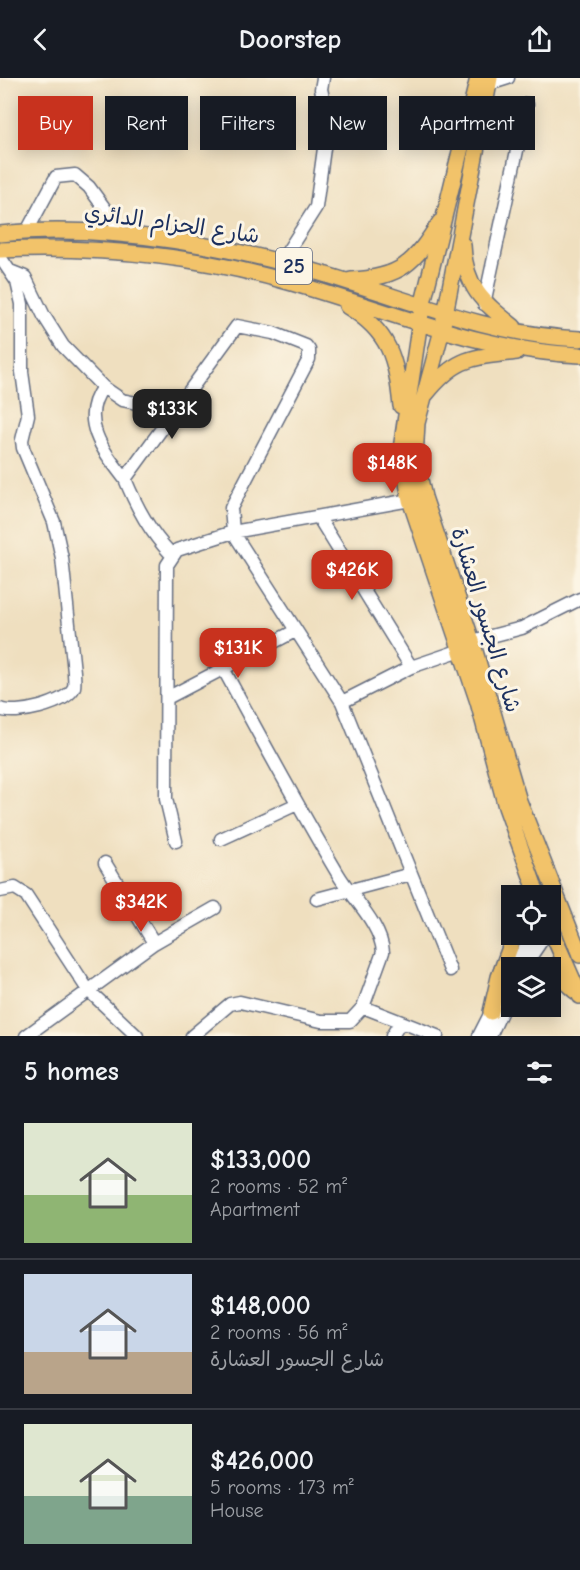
<!DOCTYPE html>
<html lang="en">
<head>
<meta charset="utf-8">
<style>
	:root { --surface:#171b24; --page:#20242c; --text:#f1f3f6; --muted:#9ea1a6; --line:#363941; --accent:#c8321e }
	body { margin:0; font-family:"Comic Neue","Playpen Sans Arabic",sans-serif; background:var(--page); color:var(--text); height:100vh; display:flex; flex-direction:column; font-size:22px; white-space:nowrap }
	* { box-sizing:border-box; margin:0 }
	p { font-size:20px; color:var(--muted) }
	.icon { flex:none; width:33px; height:33px; fill:none; stroke:currentColor; stroke-width:2; stroke-linecap:round; stroke-linejoin:round }
	.map { position:relative; height:958px; overflow:hidden }
	.details { display:flex; flex-direction:column; background:var(--surface); flex:1 }
	.details>* { flex:none }
	.top-card { position:absolute; left:18px; top:18px; width:544px; height:54px; display:flex; gap:12px }
	.controls { position:absolute; left:501px; top:807px; display:grid; gap:12px }
	.controls a { display:grid; place-items:center; width:60px; height:60px; border-radius:0px; background:var(--surface); box-shadow:0 3px 15px #0003; font-size:30px }
	.price { position:absolute; translate:-50% -51px; padding:0 14px; border-radius:12px; background:var(--accent); color:#fff; font-size:20px; line-height:39px; filter:drop-shadow(0 2px 3px #0008) }
	.price::after { content:''; position:absolute; left:50%; top:36px; width:18px; height:14px; margin-left:-9px; background:inherit; clip-path:polygon(0 0,100% 0,50% 100%) }
	.price.current { background:#222; color:#fff }
	ul { padding:0; list-style:none }
	li { display:flex; align-items:center; gap:18px; height:150px; padding:0 24px }
	li+li { border-top:2px solid var(--line) }
	li span { display:grid; place-items:center; flex:none; width:168px; height:120px; border-radius:0px; color:#555 }
	li>.icon { margin-inline-start:auto }
	span .icon { width:72px; height:72px; fill:#fffc; stroke-width:1 }
	li b { font-size:26px }
	h2 { display:flex; justify-content:space-between; align-items:center; height:72px; padding:0 24px; font-size:26px }
	.chip { padding:0 21px; border-radius:0px; background:var(--surface); box-shadow:0 3px 15px #0003; font-size:21px; line-height:54px }
	.chip.current { background:var(--accent); color:#fff }
	header { display:flex; justify-content:space-between; align-items:center; height:78px; padding:0 24px; background:var(--surface); font-size:27px; font-weight:800 }
	.map>svg:first-child { display:block }
	.lines { fill:none; stroke-linecap:round; stroke-linejoin:round }
	.minor-casing { stroke:#656d80; stroke-width:15 }
	.major-casing { stroke:#656d80; stroke-width:18 }
	.minor { stroke:#fff; stroke-width:12 }
	.major { stroke:#f2c36a; stroke-width:15 }
	.labels { text-anchor:middle; dominant-baseline:central; stroke-width:6; stroke-linejoin:round; paint-order:stroke }
	.shield { fill:#fcf5e5; stroke:#5e6a86; stroke-width:1.5 }
	.shield-label { font-size:21px; font-weight:bold; fill:#1b2f5e }
	.street-label { font-size:22px; fill:#1b2f5e; stroke:#fcf5e5 }
</style>
</head>
<body>
<header><svg class="icon" aria-label="back" viewBox="0 0 24 24"><path d="M15 5l-7 7 7 7"/></svg>Doorstep<svg class="icon" aria-label="share" viewBox="0 0 24 24"><path d="M12 15V3M7 8l5-5 5 5M5 13v7h14v-7"/></svg></header>
<div class="map">
<svg width="580" height="958" viewBox="0 0 580 958">
	<rect width="100%" height="100%" fill="#fcf5e5"/>
	<filter id="ink" filterUnits="userSpaceOnUse"><feTurbulence type="fractalNoise" baseFrequency=".0167" numOctaves="2"/><feDisplacementMap in="SourceGraphic" scale="12" xChannelSelector="R" yChannelSelector="G"/><feConvolveMatrix kernelMatrix="1 2 1 2 8 2 1 2 1" color-interpolation-filters="sRGB"/></filter>
	<filter id="wash" filterUnits="userSpaceOnUse"><feTurbulence type="fractalNoise" baseFrequency=".008" numOctaves="4" result="noise"/><feDisplacementMap in="SourceGraphic" scale="24" xChannelSelector="R" yChannelSelector="G"/><feGaussianBlur stdDeviation="1.35" result="paint"/><feColorMatrix in="noise" values="0 0 0 0 0 0 0 0 0 0 0 0 0 0 0 0 0 1.4 0 .05"/><feComposite in="paint" operator="in"/></filter>
	<g filter="url(#wash)">
		<rect width="100%" height="100%" fill="#efdfbf"/>
	</g>
	<g filter="url(#ink)">
		<g class="lines">
			<defs>
				<path id="minor" d="M489 6 508 0
					M27 153 56 99 75 97 89 109 124 157
					M0 179 17 204 22 226V294L28 337 22 362 23 370 54 444 62 480 74 594C74 598 75 605 74 609 67 626 15 638 0 631
					M281 184 316 129 328 41 321 11 323 0
					M10 193 25 199 44 238 63 268 103 309 122 322 175 333
					M484 226 527 26
					M103 309C78 342 104 374 125 401
					M319 440 411 589
					M171 476C150 454 137 430 125 401L237 248 273 255 306 268 309 272V281L231 430 233 454 342 624 450 892
					M472 563 522 550 580 521
					M167 620 295 553
					M342 624 411 589 461 572
					M221 761 297 726
					M176 763 166 721 167 487 177 472 233 454 410 422
					M105 785 154 865
					M0 813 15 810 26 817 88 912 137 958
					M317 821 411 796
					M550 842 564 836
					M513 890 533 856
					M523 890 546 856
					M363 929 437 958
					M26 958 154 865 215 830
					M192 958 230 926 240 924 321 943H350L363 929 383 874C381 846 352 820 338 796 298 729 261 660 224 592
					M392 958 400 945
					M479 958 512 893
					M490 958 512 911"/>
				<path id="major" d="M478 0 422 229 401 371 410 422 478 624 506 729 538 818
					M490 0 442 252 417 345 415 380 424 419 472 563 519 723 580 877
					M0 156C107 144 244 170 346 203 421 227 500 258 580 261
					M463 167C465 210 483 224 514 249
					M0 172C95 168 192 177 285 203 382 230 478 273 580 277
					M351 202C401 200 414 185 440 144
					M347 228C390 254 396 280 401 328
					M426 316C457 278 471 280 517 274
					M550 850 580 918
					M550 898 565 904 575 913
					M491 934 499 899 515 856"/>
			</defs>
			<use href="#minor" class="minor-casing"/>
			<use href="#major" class="major-casing"/>
			<use href="#minor" class="minor"/>
			<use href="#major" class="major"/>
		</g>
	</g>
	<g class="labels">
		<rect class="shield" x="276" y="170" width="36" height="36" rx="4.5"/>
		<g class="shield-label">
			<text x="294" y="188">25</text>
		</g>
		<g class="street-label">
			<text transform="translate(172 146) rotate(8)">شارع الحزام الدائري</text>
			<text transform="translate(486 542) rotate(73)">شارع الجسور العشارة</text>
		</g>
	</g>
</svg>
<div class="controls">
<a><svg class="icon" aria-label="locate" viewBox="0 0 24 24"><circle cx="12" cy="12" r="6"/><path d="M12 2v4M12 18v4M2 12h4M18 12h4"/></svg></a>
<a><svg class="icon" aria-label="layers" viewBox="0 0 24 24"><path d="M12 4l9 5-9 5-9-5zM3 14l9 5 9-5"/></svg></a>
</div>
<b class="price current" style="left:172px;top:362px">$133K</b>
<b class="price" style="left:392px;top:416px">$148K</b>
<b class="price" style="left:352px;top:523px">$426K</b>
<b class="price" style="left:238px;top:601px">$131K</b>
<b class="price" style="left:141px;top:855px">$342K</b>
<div class="top-card">
<a class="chip current">Buy</a>
<a class="chip">Rent</a>
<a class="chip">Filters</a>
<a class="chip">New</a>
<a class="chip">Apartment</a>
</div>
</div>
<section class="details">
<h2>5 homes<svg class="icon" aria-label="filters" viewBox="0 0 24 24"><path d="M4 7h16M4 17h16"/><circle cx="9" cy="7" r="2"/><circle cx="15" cy="17" r="2"/></svg></h2>
<ul>
<li><span style="background:linear-gradient(#dfe7d0 60%,#8fb573 0)"><svg class="icon" aria-label="home" viewBox="0 0 24 24"><path d="M3 11l9-7 9 7M6 9v11h12V9"/></svg></span><div><b>$133,000</b><p>2 rooms · 52 m²</p><p>Apartment</p></div></li>
<li><span style="background:linear-gradient(#c9d6e8 65%,#b9a48a 0)"><svg class="icon" aria-label="home" viewBox="0 0 24 24"><path d="M3 11l9-7 9 7M6 9v11h12V9"/></svg></span><div><b>$148,000</b><p>2 rooms · 56 m²</p><p>شارع الجسور العشارة</p></div></li>
<li><span style="background:linear-gradient(#dfe7d0 60%,#7fa58c 0)"><svg class="icon" aria-label="home" viewBox="0 0 24 24"><path d="M3 11l9-7 9 7M6 9v11h12V9"/></svg></span><div><b>$426,000</b><p>5 rooms · 173 m²</p><p>House</p></div></li>
</ul>
</section>
</body>
</html>
